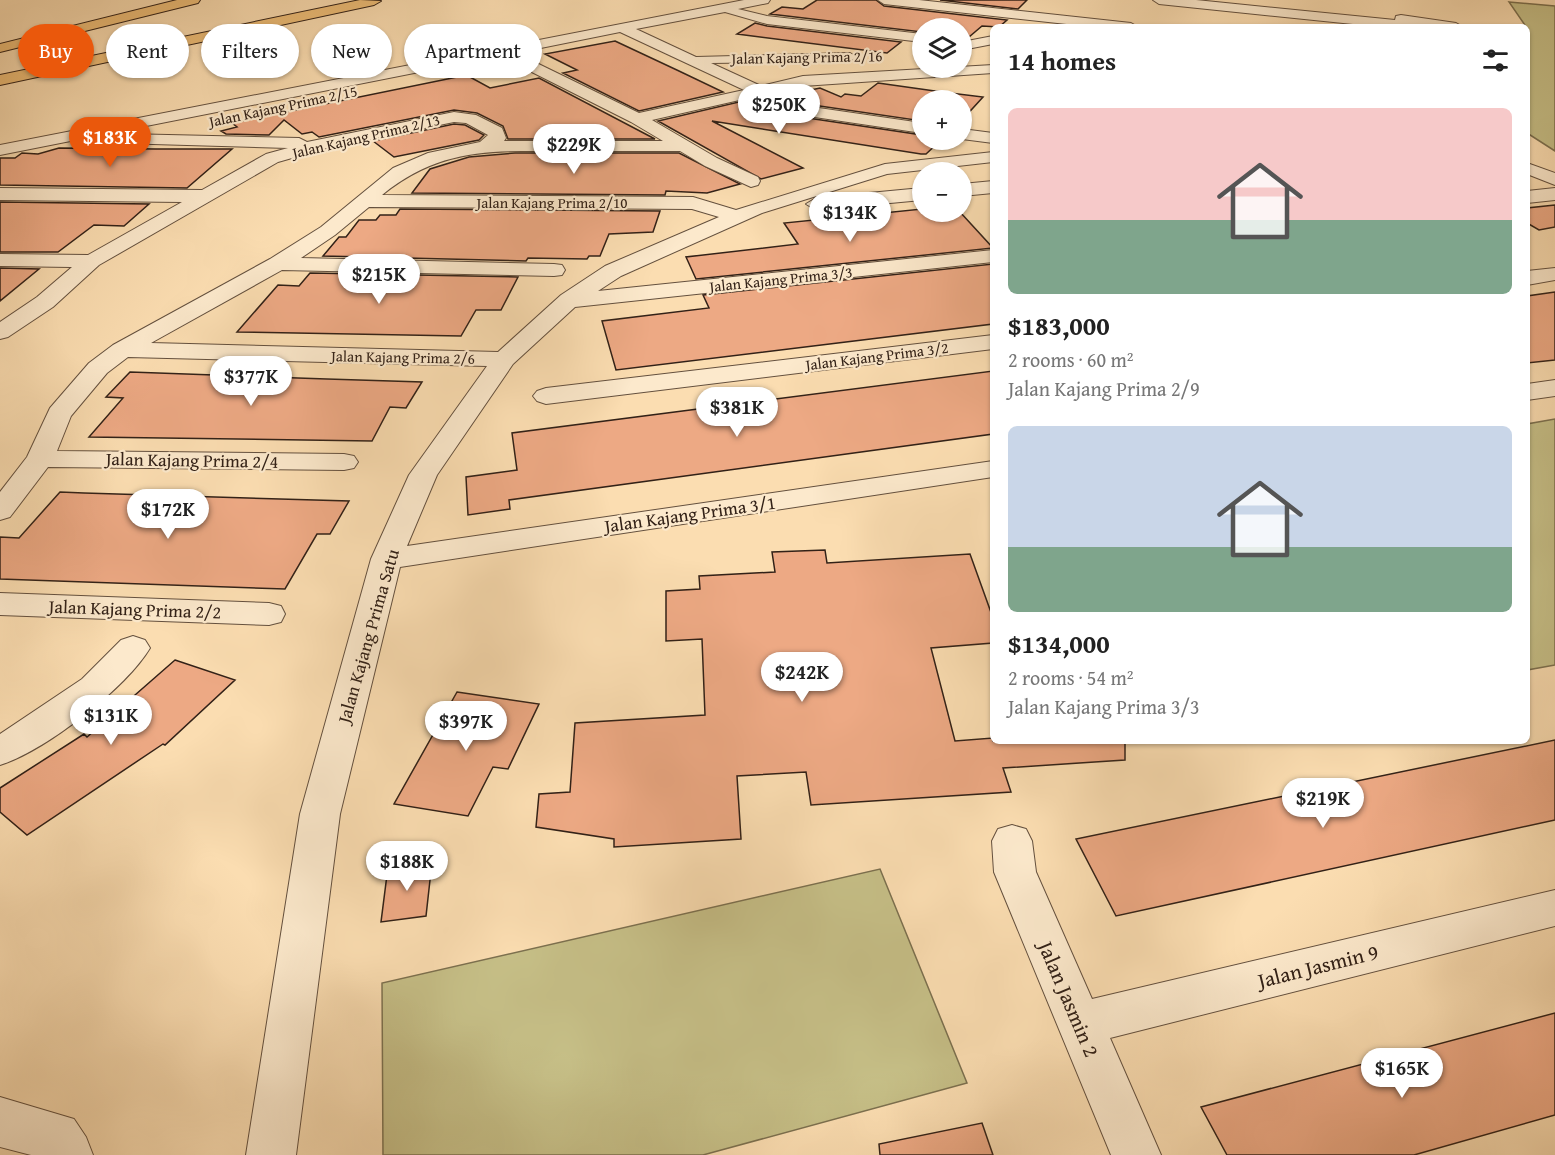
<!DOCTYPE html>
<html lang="en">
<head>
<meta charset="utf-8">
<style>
	:root { --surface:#fff; --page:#f2f2f2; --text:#222; --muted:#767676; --accent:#ea580c }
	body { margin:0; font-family:"Gentium Book Plus",serif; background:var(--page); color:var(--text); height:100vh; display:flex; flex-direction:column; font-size:22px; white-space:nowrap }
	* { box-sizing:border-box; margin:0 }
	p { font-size:20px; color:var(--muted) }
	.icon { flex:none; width:33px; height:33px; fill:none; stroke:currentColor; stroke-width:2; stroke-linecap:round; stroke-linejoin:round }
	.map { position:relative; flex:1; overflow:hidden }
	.side { position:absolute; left:990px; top:24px; width:540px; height:720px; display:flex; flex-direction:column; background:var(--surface); border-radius:9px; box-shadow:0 2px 4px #0004 }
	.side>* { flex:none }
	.guide { position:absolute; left:18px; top:24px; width:570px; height:54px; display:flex; gap:12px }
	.tools { position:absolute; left:912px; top:18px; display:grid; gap:12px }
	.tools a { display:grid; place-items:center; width:60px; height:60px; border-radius:50%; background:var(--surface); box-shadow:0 2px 4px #0004; font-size:30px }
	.price { position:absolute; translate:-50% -51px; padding:0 14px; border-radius:21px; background:#fff; color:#222; font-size:20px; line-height:39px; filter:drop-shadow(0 2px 3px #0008) }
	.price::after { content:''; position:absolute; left:50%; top:36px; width:18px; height:14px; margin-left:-9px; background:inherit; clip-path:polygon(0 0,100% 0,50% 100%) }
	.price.on { background:var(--accent); color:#fff }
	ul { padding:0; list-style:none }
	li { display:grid; align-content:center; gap:12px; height:318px; padding:0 18px }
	li span { display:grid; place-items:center; height:186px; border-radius:9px; color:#555 }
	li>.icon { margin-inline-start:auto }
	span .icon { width:108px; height:108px; fill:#fffc; stroke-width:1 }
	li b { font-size:26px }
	h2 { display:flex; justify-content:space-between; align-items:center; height:72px; padding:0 18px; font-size:26px }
	.pill { padding:0 21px; border-radius:27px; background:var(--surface); box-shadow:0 2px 4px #0004; font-size:21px; line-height:54px }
	.pill.on { background:var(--accent); color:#fff }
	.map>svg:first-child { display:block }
	.green { fill:#c6bf87; stroke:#7c704f; stroke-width:1.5 }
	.building { fill:#eda984; stroke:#322117; stroke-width:1.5 }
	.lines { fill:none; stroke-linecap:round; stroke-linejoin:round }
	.minor-casing { stroke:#64503e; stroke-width:2 }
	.highway-casing { stroke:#322117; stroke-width:2 }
	.minor { fill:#fce9cc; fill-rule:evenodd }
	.highway { fill:#eebe78; fill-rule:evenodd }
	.labels { text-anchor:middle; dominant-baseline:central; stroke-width:4.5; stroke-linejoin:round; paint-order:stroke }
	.far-street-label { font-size:15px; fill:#322117; stroke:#fce9cc }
	.street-label { font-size:18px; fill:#322117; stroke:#fce9cc }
	.near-street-label { font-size:21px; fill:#322117; stroke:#fce9cc }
</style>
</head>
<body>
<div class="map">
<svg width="1555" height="1155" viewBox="0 0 1555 1155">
	<rect width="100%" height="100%" fill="#fbddb1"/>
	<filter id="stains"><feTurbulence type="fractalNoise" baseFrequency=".00333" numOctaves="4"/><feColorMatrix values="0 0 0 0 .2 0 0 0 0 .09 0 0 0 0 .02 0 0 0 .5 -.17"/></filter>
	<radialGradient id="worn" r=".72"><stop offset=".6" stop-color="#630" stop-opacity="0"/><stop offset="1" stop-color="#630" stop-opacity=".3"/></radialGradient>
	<path class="green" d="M1509 2 1555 6V151L1527 133V34L1529 31Z
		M1555 419V665L1527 670V424Z
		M880 869 967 1083 703 1155H383L382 983Z"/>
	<path class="building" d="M817 0H876L884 6 1007 20 999 27 982 26 969 37 962 36V28H922V32L770 14 782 7 803 9Z
		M940 0H1027L1018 9Z
		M755 23 767 26 901 42 887 53 737 34Z
		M615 41 679 71 723 92 639 111 563 73 577 70 545 54Z
		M462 76 470 77 490 88 539 78 655 139H508L503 126 477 113 454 110 319 137 312 132 302 134 284 120 269 135 226 134 221 131 237 127 232 123Z
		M878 83 942 92 983 97 962 120V100H922V121L806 104 787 95 820 88 841 97 845 94 861 96Z
		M743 101 748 104 762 101 801 117 922 135V140H941L926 154H921L712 121 803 168 761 179 658 121Z
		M454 124 465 125 484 135 479 140 394 157 373 141Z
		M59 148 156 149H232L187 188 0 185V158H15L22 153 38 154Z
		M515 153H679L740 184 707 193 666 191 665 195 412 193 430 169 469 157Z
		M0 202 149 204 124 226 94 225 58 252H0Z
		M1555 205V227L1539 230 1527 223V208Z
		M400 209 660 211 653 232 609 234 600 256H589L587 259 528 258 526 261 323 256 339 237H346L359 220H376L380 215H396Z
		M922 209V212H960L993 248 696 279 686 257 798 244 784 223Z
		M993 264V324L616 370 602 321 709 308 703 295Z
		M0 268 39 269 0 301Z
		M310 273 518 277 501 310H476L461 336 237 332 278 285 299 286Z
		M1555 292V360L1527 363V296Z
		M993 371V434L509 500 510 509 468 515 466 477 517 470 512 433Z
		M130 372 327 379 422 382 406 408 390 407 372 441 89 437 123 398 106 397Z
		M60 492 84 493 349 501 330 534H317L285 589 0 579V537L19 538Z
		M825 550 827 563 970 554 993 618V643L931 648 955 741 993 738V741H1125V760L1003 768 1011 792 811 805 806 772 737 776 741 839 614 847V839L536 827 539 794 570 792 575 723 705 715 702 639 666 641V591L700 589 699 576 775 572 772 552Z
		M175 660 235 680 165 745 163 744 27 835 0 812V788L84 734 87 737Z
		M457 692 539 704 508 769 493 767 468 816 394 804Z
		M1555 740V820L1116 916 1076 839Z
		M432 862 426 916 381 922 388 867Z
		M1555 1013V1115L1414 1155H1227L1201 1107Z
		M982 1123 993 1155H880L879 1144Z"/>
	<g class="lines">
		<defs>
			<path id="minor" d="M744 0H770L768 3 738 9 767 16 922 34V42L767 24 725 12 636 29 696 57 850 53 857 57 850 61 711 63 761 86 803 76 993 65V73L803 86 775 92 805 106 922 123V133L801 115 757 96 652 120 717 158 758 177 760 181 758 185 751 187 705 166 680 151C642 151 604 151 565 151 494 151 440 147 382 195L693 197 736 210 885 164 993 152V162L887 174 762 213 621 276 598 291 993 250V262L575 307 513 364 437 475 407 546 993 461V477L400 567 340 814 296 1155H246L300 814 371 559 409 475 487 366 128 357 107 373 71 416 57 451 344 454 354 456 358 462 354 468 344 470 48 467 10 517 0 520V492L27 457 50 408 89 363 113 345 270 259 321 227 393 168 428 153 480 142 488 135 466 123 454 122 327 148 278 162 99 265 53 307 8 337 0 339V322L37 297 72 267 0 266V254L88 255 182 202 0 200V188L202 190 266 154 288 148 118 143 115 139 118 135 124 134 299 138 307 142 454 112 476 115 502 128 506 138 504 141H663L631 122 500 56 0 155V145ZM620 32 744 90 639 113 516 53ZM369 207 692 209 719 217 605 266 561 295 498 352 151 343 282 270 554 276 562 275 565 270 562 265 554 264 301 258 335 235Z
				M878 0H919L1131 23 1138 27H1094L884 4Z
				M1153 0H1196L1395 20 1396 16 1401 15 1456 23 1463 27H1382L1159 4Z
				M993 36V44L962 50V42Z
				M962 129 993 133V143L962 139Z
				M1527 163 1555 173V185L1527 174Z
				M993 181V193L962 196V184Z
				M922 188V200L816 210 806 204 816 198Z
				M1555 188V200L1527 203V191Z
				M1555 268V280L1527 285V271Z
				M993 335V349L546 404 537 401 533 396 537 391 546 388Z
				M1555 380V396L1527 400V384Z
				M0 593 269 603 281 606 285 614 281 622 269 625 0 615Z
				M133 636 145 640 150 648C126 688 45 751 0 765V734L82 679 121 640Z
				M1012 825 1026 829 1032 841 1036 872 1092 999 1555 890V926L1110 1038 1161 1155H1111L994 872 992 841 998 829Z
				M0 1097 74 1119 86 1137 93 1155H31L0 1147Z"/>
			<path id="highway" d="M177 0H200L198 3 0 52V44Z
				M360 0 381 1 374 5 0 85V75Z"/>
		</defs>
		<use href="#minor" class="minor-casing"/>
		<use href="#highway" class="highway-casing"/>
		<use href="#minor" class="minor"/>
		<use href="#highway" class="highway"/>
	</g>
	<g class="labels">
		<g class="far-street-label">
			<text transform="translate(807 57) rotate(-1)">Jalan Kajang Prima 2/16</text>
			<text transform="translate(283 106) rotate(-12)">Jalan Kajang Prima 2/15</text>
			<text transform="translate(366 136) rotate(-13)">Jalan Kajang Prima 2/13</text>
			<text x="552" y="202">Jalan Kajang Prima 2/10</text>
			<text transform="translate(781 279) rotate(-6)">Jalan Kajang Prima 3/3</text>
			<text transform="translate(877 356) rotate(-7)">Jalan Kajang Prima 3/2</text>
			<text transform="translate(403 357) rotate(1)">Jalan Kajang Prima 2/6</text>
		</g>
		<g class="street-label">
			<text transform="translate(192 460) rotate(1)">Jalan Kajang Prima 2/4</text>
			<text transform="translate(690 514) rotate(-8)">Jalan Kajang Prima 3/1</text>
			<text transform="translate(135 609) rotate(2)">Jalan Kajang Prima 2/2</text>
			<text transform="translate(368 636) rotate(-74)">Jalan Kajang Prima Satu</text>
		</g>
		<g class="near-street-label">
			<text transform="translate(1318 966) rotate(-14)">Jalan Jasmin 9</text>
			<text transform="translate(1069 999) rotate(67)">Jalan Jasmin 2</text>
		</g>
	</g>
	<rect width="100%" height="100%" filter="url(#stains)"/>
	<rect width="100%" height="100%" fill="url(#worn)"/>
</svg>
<div class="tools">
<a><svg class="icon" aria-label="layers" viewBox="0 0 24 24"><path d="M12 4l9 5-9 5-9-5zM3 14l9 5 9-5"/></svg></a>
<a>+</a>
<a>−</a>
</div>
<b class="price" style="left:779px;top:135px">$250K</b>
<b class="price on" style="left:110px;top:168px">$183K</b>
<b class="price" style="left:574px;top:175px">$229K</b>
<b class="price" style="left:850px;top:243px">$134K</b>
<b class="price" style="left:379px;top:305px">$215K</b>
<b class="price" style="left:251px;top:407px">$377K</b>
<b class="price" style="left:737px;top:438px">$381K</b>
<b class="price" style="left:168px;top:540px">$172K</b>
<b class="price" style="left:802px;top:703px">$242K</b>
<b class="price" style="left:111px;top:746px">$131K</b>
<b class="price" style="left:466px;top:752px">$397K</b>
<b class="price" style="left:1323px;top:829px">$219K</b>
<b class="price" style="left:407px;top:892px">$188K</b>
<b class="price" style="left:1402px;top:1099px">$165K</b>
<div class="guide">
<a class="pill on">Buy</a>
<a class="pill">Rent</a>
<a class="pill">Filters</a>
<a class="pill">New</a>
<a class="pill">Apartment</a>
</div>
<section class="side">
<h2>14 homes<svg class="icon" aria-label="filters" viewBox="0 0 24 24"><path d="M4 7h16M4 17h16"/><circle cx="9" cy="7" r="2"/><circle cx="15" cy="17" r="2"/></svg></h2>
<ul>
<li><span style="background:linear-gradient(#f6c9c9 60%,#7fa58c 0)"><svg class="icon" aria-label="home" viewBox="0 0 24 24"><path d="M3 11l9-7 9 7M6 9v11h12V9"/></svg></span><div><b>$183,000</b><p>2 rooms · 60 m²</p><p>Jalan Kajang Prima 2/9</p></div></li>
<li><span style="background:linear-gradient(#c9d6e8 65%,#7fa58c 0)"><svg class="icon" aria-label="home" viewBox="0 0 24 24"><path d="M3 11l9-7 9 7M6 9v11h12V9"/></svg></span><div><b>$134,000</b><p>2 rooms · 54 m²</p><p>Jalan Kajang Prima 3/3</p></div></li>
</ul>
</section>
</div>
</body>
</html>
